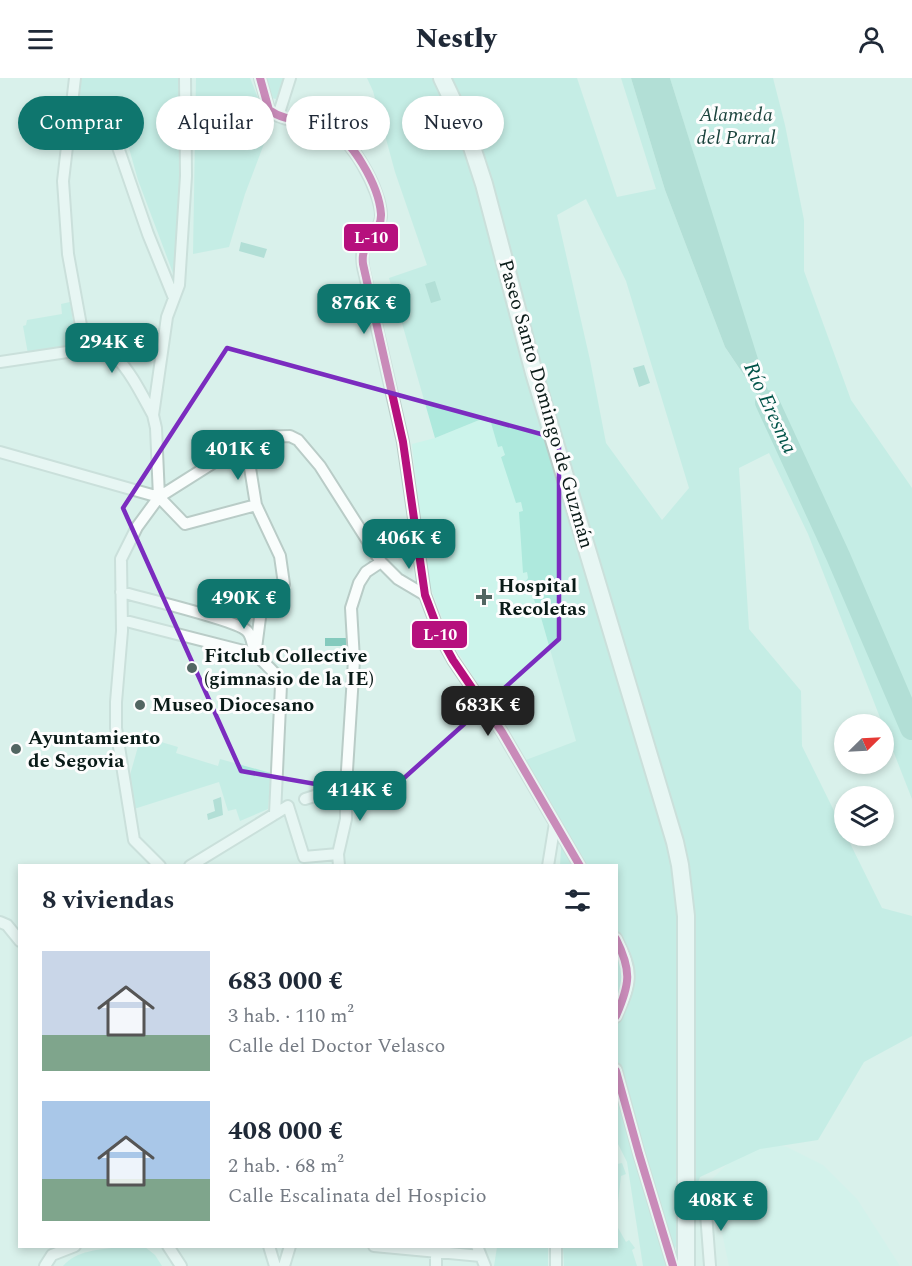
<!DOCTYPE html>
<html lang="es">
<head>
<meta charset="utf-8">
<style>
	:root { --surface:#fff; --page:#f2f2f3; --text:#1f2937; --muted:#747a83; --accent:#0f766e }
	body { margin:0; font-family:Spectral,serif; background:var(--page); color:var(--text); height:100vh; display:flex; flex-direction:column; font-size:22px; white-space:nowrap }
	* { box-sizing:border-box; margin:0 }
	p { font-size:20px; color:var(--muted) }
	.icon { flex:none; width:33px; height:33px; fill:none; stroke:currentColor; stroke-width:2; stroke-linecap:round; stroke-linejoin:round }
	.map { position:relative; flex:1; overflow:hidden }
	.panel { position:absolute; left:18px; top:786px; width:600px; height:384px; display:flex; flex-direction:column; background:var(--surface); border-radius:0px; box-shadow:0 3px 9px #0003 }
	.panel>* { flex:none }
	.banner { position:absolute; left:18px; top:18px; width:600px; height:54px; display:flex; gap:12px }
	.needle { width:39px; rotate:66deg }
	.buttons { position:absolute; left:834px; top:636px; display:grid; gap:12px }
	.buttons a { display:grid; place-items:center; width:60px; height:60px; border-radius:50%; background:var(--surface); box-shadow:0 3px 9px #0003; font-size:30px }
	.price { position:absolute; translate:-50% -51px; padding:0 14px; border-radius:12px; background:var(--accent); color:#fff; font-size:20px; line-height:39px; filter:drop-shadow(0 2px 3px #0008) }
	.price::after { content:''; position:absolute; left:50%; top:36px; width:18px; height:14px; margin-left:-9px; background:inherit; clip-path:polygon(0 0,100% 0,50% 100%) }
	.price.active { background:#222; color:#fff }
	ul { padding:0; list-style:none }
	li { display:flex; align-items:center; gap:18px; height:150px; padding:0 24px }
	li span { display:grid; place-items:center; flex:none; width:168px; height:120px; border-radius:0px; color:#555 }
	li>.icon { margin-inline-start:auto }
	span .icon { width:72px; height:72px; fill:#fffc; stroke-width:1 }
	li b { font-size:26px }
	h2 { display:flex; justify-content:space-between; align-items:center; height:72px; padding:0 24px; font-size:26px }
	.chip { padding:0 21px; border-radius:27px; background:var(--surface); box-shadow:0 3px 9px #0003; font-size:21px; line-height:54px }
	.chip.active { background:var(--accent); color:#fff }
	header { display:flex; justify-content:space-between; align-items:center; height:78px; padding:0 24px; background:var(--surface); font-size:27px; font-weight:800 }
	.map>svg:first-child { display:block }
	.built { fill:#ccf4eb }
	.green { fill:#aee9dd; fill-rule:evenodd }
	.water { fill:#84cabd }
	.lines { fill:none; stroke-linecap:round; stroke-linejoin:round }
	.river { stroke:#84cabd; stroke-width:24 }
	.street-casing { stroke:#b9ccc7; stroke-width:14 }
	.primary-casing { stroke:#b9ccc7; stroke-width:20 }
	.street { stroke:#f9fdfc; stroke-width:10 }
	.primary { stroke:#f9fdfc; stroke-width:16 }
	.bus-1-casing { stroke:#fdfdfd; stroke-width:12 }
	.bus-1 { stroke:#b6107d; stroke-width:8 }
	.marked { fill:none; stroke:#7b2cbf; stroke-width:4.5; stroke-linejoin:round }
	.poi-dot { fill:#526662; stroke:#fdfdfd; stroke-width:2 }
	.labels { text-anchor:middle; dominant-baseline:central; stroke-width:6; stroke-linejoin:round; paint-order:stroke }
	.park-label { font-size:20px; font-style:italic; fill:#1a433c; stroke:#fdfdfd }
	.street-label { font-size:20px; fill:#0a1b18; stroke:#fdfdfd }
	.poi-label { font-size:20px; font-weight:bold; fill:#0a1b18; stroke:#fdfdfd; text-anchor:start }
	.water-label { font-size:21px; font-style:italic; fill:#005348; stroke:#fdfdfd }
	.line-badge { stroke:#fdfdfd; stroke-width:2 }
	.badge-label { font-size:16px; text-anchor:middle; font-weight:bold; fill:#fff }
</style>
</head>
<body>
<header><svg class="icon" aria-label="menu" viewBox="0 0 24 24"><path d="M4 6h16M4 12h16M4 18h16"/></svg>Nestly<svg class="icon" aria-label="person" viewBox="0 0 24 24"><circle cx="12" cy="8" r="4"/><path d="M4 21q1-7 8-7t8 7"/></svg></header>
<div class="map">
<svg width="912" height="1188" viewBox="0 0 912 1188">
	<rect width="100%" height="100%" fill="#d9f1eb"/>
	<path class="built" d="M489 338 498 368 502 367 505 377 501 378 517 425 521 423 523 433V495L527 493 528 500 526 503 540 536 576 663 523 683 507 653 450 561 428 502 412 366 435 360Z
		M752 1062 787 1069 823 1087 857 1121 900 1188H729L715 1121 709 1104Z"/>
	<path class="green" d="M79 0H180L182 110 173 195 138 102 123 49 74 52Z
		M196 0H250L270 50 245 116 229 169 193 176Z
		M266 0H284L276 21 271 20Z
		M367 0H577L617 119 656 111 621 0H631L665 112 725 269 778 349 670 0H773L785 47 804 142V193L851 322 912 410V721L808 456 769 375 739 390 749 551 801 613 802 668 882 830 912 838V958L864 984 818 1062 760 1071 700 1099 669 1188H643L627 1084 617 1064 616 788 560 787 562 756 523 683 576 663 540 536 526 503 528 500 527 494 523 495 519 434 523 433 521 424 516 425 501 379 505 377 502 368 498 369 489 338 435 360 389 200 427 187 395 94 373 13ZM586 121 626 203 689 410 662 442 606 365 590 282 557 137Z
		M70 224 77 268 28 276 23 248 26 247 27 242 62 236 61 226Z
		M141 658 178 669 176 675 218 688 220 681 271 695 268 731 240 743 236 731 228 733 219 704 134 731 128 697H130Z
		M622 1085 626 1096 621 1098 617 1133V1086Z
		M617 1148 626 1164 629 1162 635 1170 632 1172 637 1188H564L563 1169 616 1168Z
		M119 1169H145L155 1177 162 1188H63C77 1172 99 1172 119 1169Z
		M497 1169H548V1188H494Z"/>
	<path class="water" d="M631 0H670L780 351 725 269 665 112Z
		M241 164 267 171 264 180 239 173Z
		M435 203 441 222 431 225 425 206Z
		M644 287 650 305 639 309 633 290Z
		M325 560H346V568H325Z
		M221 719 223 737 208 742 207 736 215 733 213 722Z"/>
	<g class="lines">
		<path class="river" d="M767 324 838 478 912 650"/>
		<defs>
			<path id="street" d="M75 0 63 103 68 176 82 253C90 266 105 268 115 278 131 294 142 317 153 337
				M185 0 186 98 179 207 167 239 153 337 156 350 159 419 185 446 256 427
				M260 0 269 32C284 46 308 41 326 48 350 57 382 113 381 139 380 151 371 157 365 167 361 173 362 181 363 189L403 364 425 517 442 562 453 582 502 654 580 788
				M278 38 290 0
				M70 44 109 43 148 156 174 220
				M0 284 74 273 95 265
				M246 365 256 427 280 478 284 506
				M0 374 159 419
				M121 514C142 520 236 542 247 553 254 560 251 571 258 578 265 587 278 595 281 607L275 736
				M122 542 255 576
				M256 570 261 532
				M305 721 346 708
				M160 788 134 762 116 650V624L122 553 121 481 137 449 159 419 254 359 290 358 298 362 320 388 381 484 398 501 425 517
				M190 788 288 728 304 779 338 776
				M339 788 338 776 346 741V708L354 582 351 530 359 505 366 494 381 484
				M548 788 555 745
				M0 844 7 847 20 863
				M616 860C634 895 632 903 616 939
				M616 991 639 1076 673 1188
				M705 1122 710 1188
				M168 1168 181 1188
				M269 1168 275 1188
				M374 1168 481 1178
				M477 1168 485 1188
				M556 1168V1188
				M436 1174V1188
				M45 1188 52 1177 75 1168
				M284 1188 290 1168"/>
			<path id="primary" d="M442 0 466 51 484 106 534 295 675 764 680 787 686 838V1188"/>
		</defs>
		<use href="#street" class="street-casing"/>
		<use href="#primary" class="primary-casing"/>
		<use href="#street" class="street"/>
		<use href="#primary" class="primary"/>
		<defs>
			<path id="bus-1" d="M260 0 269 32C287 45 307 40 326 48 352 60 379 108 381 136 382 156 360 161 363 186L403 364 425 517 442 562 453 582 502 654 580 788
				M616 861C632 893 630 906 616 938
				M616 993 639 1076 673 1188"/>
		</defs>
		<use href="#bus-1" class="bus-1-casing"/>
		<use href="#bus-1" class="bus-1"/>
	</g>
	<path d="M0 0H912V1188H0ZM227 270 559 361V561L384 718 241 693 123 430Z" fill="#d9f1eb" fill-opacity=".55" fill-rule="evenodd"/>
	<path class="marked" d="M227 270 559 361V561L384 718 241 693 123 430Z"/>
	<g class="poi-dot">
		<path d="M481 510h6v6h6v6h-6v6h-6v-6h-6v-6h6z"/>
		<circle cx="192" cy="590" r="6"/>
		<circle cx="140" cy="627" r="6"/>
		<circle cx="16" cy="671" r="6"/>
	</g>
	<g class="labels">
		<g class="park-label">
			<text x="736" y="37">Alameda<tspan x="736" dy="23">del Parral</tspan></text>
		</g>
		<g class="street-label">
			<text transform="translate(546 326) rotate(74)">Paseo Santo Domingo de Guzmán</text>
		</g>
		<g class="poi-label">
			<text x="498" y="508">Hospital<tspan x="498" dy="23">Recoletas</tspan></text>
			<text x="204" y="578">Fitclub Collective<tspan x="204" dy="23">(gimnasio de la IE)</tspan></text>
			<text x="152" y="627">Museo Diocesano</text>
			<text x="28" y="660">Ayuntamiento<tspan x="28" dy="23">de Segovia</tspan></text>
		</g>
		<g class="water-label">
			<text transform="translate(770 330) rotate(65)">Río Eresma</text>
		</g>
	</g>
	<g class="line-badge">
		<rect x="343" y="145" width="56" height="29" rx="6" fill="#b6107d"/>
		<rect x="411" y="542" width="57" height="29" rx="6" fill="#b6107d"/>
	</g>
	<g class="badge-label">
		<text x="371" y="165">L-10</text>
		<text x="440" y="562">L-10</text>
	</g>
</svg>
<div class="buttons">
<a><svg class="needle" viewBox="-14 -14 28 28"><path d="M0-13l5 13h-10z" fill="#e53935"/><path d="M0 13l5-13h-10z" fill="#747a83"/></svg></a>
<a><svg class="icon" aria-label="layers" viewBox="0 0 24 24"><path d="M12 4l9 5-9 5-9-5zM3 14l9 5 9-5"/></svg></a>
</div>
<b class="price" style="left:364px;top:257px">876K €</b>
<b class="price" style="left:112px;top:296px">294K €</b>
<b class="price" style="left:238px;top:403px">401K €</b>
<b class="price" style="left:409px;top:492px">406K €</b>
<b class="price" style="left:244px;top:552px">490K €</b>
<b class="price active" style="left:488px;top:659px">683K €</b>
<b class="price" style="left:360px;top:744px">414K €</b>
<b class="price" style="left:721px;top:1154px">408K €</b>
<div class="banner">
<a class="chip active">Comprar</a>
<a class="chip">Alquilar</a>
<a class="chip">Filtros</a>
<a class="chip">Nuevo</a>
</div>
<section class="panel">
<h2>8 viviendas<svg class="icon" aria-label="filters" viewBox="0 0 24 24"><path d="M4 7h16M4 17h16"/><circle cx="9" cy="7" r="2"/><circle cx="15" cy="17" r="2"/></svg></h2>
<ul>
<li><span style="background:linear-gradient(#c9d6e8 70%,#7fa58c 0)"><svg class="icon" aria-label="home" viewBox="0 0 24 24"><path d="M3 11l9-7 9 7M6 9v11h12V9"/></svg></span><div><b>683 000 €</b><p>3 hab. · 110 m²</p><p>Calle del Doctor Velasco</p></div></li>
<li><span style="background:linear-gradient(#a9c7e8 65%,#7fa58c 0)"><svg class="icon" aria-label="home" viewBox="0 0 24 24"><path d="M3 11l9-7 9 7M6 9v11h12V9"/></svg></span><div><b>408 000 €</b><p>2 hab. · 68 m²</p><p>Calle Escalinata del Hospicio</p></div></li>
</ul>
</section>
</div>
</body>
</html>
